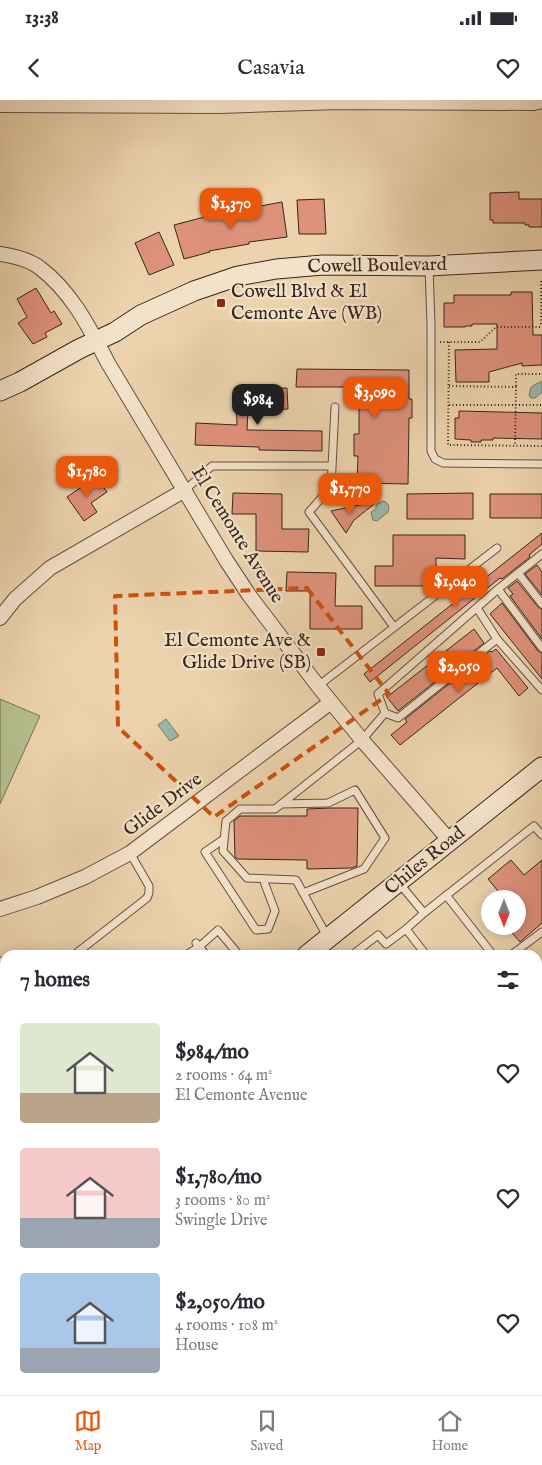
<!DOCTYPE html>
<html lang="en">
<head>
<meta charset="utf-8">
<style>
	:root { --surface:#fff; --page:#f2f2f3; --text:#2b2b33; --muted:#7c7c81; --line:#e1e1e2; --accent:#ea580c }
	body { margin:0; font-family:"IM FELL English",serif; background:var(--page); color:var(--text); height:100vh; display:flex; flex-direction:column; font-size:19px; white-space:nowrap }
	* { box-sizing:border-box; margin:0 }
	p { font-size:16px; color:var(--muted) }
	.icon { flex:none; width:28px; height:28px; fill:none; stroke:currentColor; stroke-width:2; stroke-linecap:round; stroke-linejoin:round }
	.map { position:relative; flex:1; overflow:hidden }
	.side { position:absolute; left:0px; top:850px; width:542px; height:445px; display:flex; flex-direction:column; background:var(--surface); border-radius:15px 15px 0 0; box-shadow:0 2px 12px #0003 }
	.side>* { flex:none }
	.needle { width:32px; rotate:180deg }
	.controls { position:absolute; left:481px; top:790px; display:grid; gap:10px }
	.controls a { display:grid; place-items:center; width:45px; height:45px; border-radius:50%; background:var(--surface); box-shadow:0 2px 12px #0003; font-size:25px }
	.price { position:absolute; translate:-50% -42px; padding:0 11px; border-radius:10px; background:var(--accent); color:#fff; font-size:16px; line-height:32px; filter:drop-shadow(0 1px 2px #0008) }
	.price::after { content:''; position:absolute; left:50%; top:30px; width:15px; height:11px; margin-left:-8px; background:inherit; clip-path:polygon(0 0,100% 0,50% 100%) }
	.price.on { background:#222; color:#fff }
	ul { padding:0; list-style:none }
	li { display:flex; align-items:center; gap:15px; height:125px; padding:0 20px }
	li span { display:grid; place-items:center; flex:none; width:140px; height:100px; border-radius:5px; color:#555 }
	li>.icon { margin-inline-start:auto }
	span .icon { width:60px; height:60px; fill:#fffc; stroke-width:1 }
	li b { font-size:21px }
	h2 { display:flex; justify-content:space-between; align-items:center; height:60px; padding:0 20px; font-size:21px }
	.status { display:flex; justify-content:space-between; align-items:center; height:35px; padding:0 25px; background:var(--surface); direction:ltr }
	.status svg { height:14px; fill:currentColor }
	header { display:flex; justify-content:space-between; align-items:center; height:65px; padding:0 20px; background:var(--surface); font-size:22px; font-weight:600 }
	.tab-bar { display:flex; justify-content:space-around; align-items:center; height:70px; border-top:1px solid var(--line); background:var(--surface); font-size:14px; color:var(--muted) }
	.tab-bar a { display:grid; justify-items:center; gap:2px }
	.tab-bar .on { color:var(--accent) }
	.map>svg:first-child { display:block }
	.green { fill:#b4bd8d; stroke:#767156 }
	.water { fill:#99b8aa; stroke:#727d72 }
	.lines { fill:none; stroke-linecap:round; stroke-linejoin:round }
	.stream { stroke:#727d72; stroke-width:3 }
	.building { fill:#de917b; stroke:#37251e }
	.lane-casing { stroke:#645042; stroke-width:9 }
	.street-casing { stroke:#645042; stroke-width:16 }
	.secondary-casing { stroke:#37251e; stroke-width:21 }
	.highway-casing { stroke:#37251e; stroke-width:28 }
	.path { stroke:#37251e; stroke-width:2; stroke-dasharray:1 2.5; stroke-linecap:butt }
	.lane { stroke:#f3e2ca; stroke-width:7 }
	.street { stroke:#f3e2ca; stroke-width:14 }
	.secondary { stroke:#f3e2ca; stroke-width:19 }
	.highway { stroke:#ecd3ad; stroke-width:25 }
	.rail { stroke:#37251e; stroke-width:3; stroke-dasharray:9 9; stroke-linecap:butt }
	.marked { fill:none; stroke:#cd510f; stroke-width:4; stroke-dasharray:10 6; stroke-linejoin:round }
	.poi-dot { fill:#8f2418; stroke:#f3e2ca; stroke-width:2 }
	.labels { text-anchor:middle; dominant-baseline:central; stroke-width:4.5; stroke-linejoin:round; paint-order:stroke }
	.street-label { font-size:19px; fill:#37251e; stroke:#f3e2ca }
	.poi-label { font-size:19px; fill:#37251e; stroke:#f3e2ca; text-anchor:start }
</style>
</head>
<body>
<div class="status"><b>13:38</b><svg viewBox="0 0 49 12"><path d="M0 12V9h3v3zM5 12V6h3v6zM10 12V3h3v9zM15 12V0h3v12zM26 1h20v11H26zM47 4h2v5h-2z"/></svg></div>
<header><svg class="icon" aria-label="back" viewBox="0 0 24 24"><path d="M15 5l-7 7 7 7"/></svg>Casavia<svg class="icon" aria-label="heart" viewBox="0 0 24 24"><path d="M12 20l-8-8c-3-5 5-10 8-4 3-6 11-1 8 4z"/></svg></header>
<div class="map">
<svg width="542" height="1295" viewBox="0 0 542 1295">
	<rect width="100%" height="100%" fill="#ecd3ad"/>
	<filter id="stains"><feTurbulence type="fractalNoise" baseFrequency=".004" numOctaves="4"/><feColorMatrix values="0 0 0 0 .2 0 0 0 0 .09 0 0 0 0 .02 0 0 0 .5 -.17"/></filter>
	<radialGradient id="worn" r=".72"><stop offset=".6" stop-color="#630" stop-opacity="0"/><stop offset="1" stop-color="#630" stop-opacity=".3"/></radialGradient>
	<path class="green" d="M0 599 40 616 0 704Z
		M542 1155V1295H86L102 1290H538V1157Z"/>
	<path class="water" d="M542 281V292L535 298H531L529 295 531 287Z
		M382 401 386 402 389 406 388 412 377 421 373 420 371 412 376 409V405Z
		M166 619 179 636 170 641 158 625Z"/>
	<g class="lines">
		<path class="stream" d="M0 937H5"/>
	</g>
	<path class="building" d="M519 92V99H542V127H529V125H525V123H493V120H490V93Z
		M324 99 326 134H299L297 100Z
		M282 102 287 137 249 142V144L209 151 210 152 184 159 174 125 212 115Z
		M159 132 174 165 149 175 135 143Z
		M36 188 51 213 54 211 62 224 45 233 47 237 33 244 18 223 27 217 17 199Z
		M511 192H532L533 235H542V265L522 266V263L489 272V282H456L455 250 497 249V224H472V226H465V227H444V203H454V195H511Z
		M297 269 409 270V299H412V318H409L408 384 357 383 358 356H354V334H359V287H296Z
		M287 288 288 309 248 310 247 330 322 331V351L259 350V347L195 345 196 323 237 325 236 289Z
		M459 311 542 313V339L493 338V340H481V342H471V340L455 339V318H459Z
		M96 377 107 392 91 403 97 412 84 421 67 397Z
		M233 393 282 394V429H309L308 452 256 451V414H232Z
		M473 393V419H407V394Z
		M490 394H542V418H490Z
		M378 401 354 420 346 433 331 411Z
		M542 433V444L529 455 530 457 502 479 500 478 370 582 364 574Z
		M393 435H465V459L436 458V486H375V466H393Z
		M537 465 542 472V495L525 474Z
		M287 472 336 473 335 506H362V529H310V491H286Z
		M517 481 538 507 542 509V539L510 496 513 494 508 488Z
		M502 503 538 551 542 553V579L490 514Z
		M474 529 484 543 398 611 387 597Z
		M496 549 528 588 519 596 497 568 400 645 391 635 407 622 405 619 490 551 492 552Z
		M330 708H358L357 766 352 768 307 769V760L237 759 235 757 234 721 240 716H307V709Z
		M511 760 524 775 542 760V823L520 842 506 826H518V799H489L498 791 488 779Z"/>
	<g class="lines">
		<defs>
			<path id="lane" d="M429 166 431 224V351L435 359 443 363 542 364
				M335 307 331 387 309 412 394 527
				M185 390 212 366H332
				M518 473 542 504
				M498 489 542 454
				M497 539 542 590
				M318 586 497 448
				M385 613 398 618 497 539 477 508
				M281 704 328 703 355 690 385 738 364 769 303 793
				M224 739 205 752 256 830 268 829 275 811 263 779
				M399 783 424 813 534 726 542 735
				M446 795 493 855
				M406 829 424 813
				M328 838 296 780 247 778 223 751 226 721 240 709H275L362 640 385 613 378 594 498 489 542 548
				M196 843 206 855
				M74 855 147 798 149 793V786L130 753
				M186 855 199 847 218 830 239 855
				M352 855 378 835 386 844 406 829 426 855
				M511 855 542 832
				M0 861 5 865
				M0 1058 5 1055"/>
			<path id="street" d="M0 5 219 6 339 2 534 3 542 1
				M0 154C13 156 30 160 40 168 72 192 90 229 108 263L226 460 249 495 318 586 362 640 450 741
				M0 518 15 499 50 468 185 390
				M0 809 37 797 85 777 130 753 331 602"/>
			<path id="secondary" d="M0 291 20 282 79 249 115 232 141 215 194 191 238 176 276 169 323 165 429 166 542 160
				M307 855 542 667
				M0 1096 5 1093"/>
			<path id="highway" d="M538 898 542 895
				M538 942 542 940
				M538 989 542 987
				M538 1041 542 1040
				M0 1159 5 1158
				M0 1203 5 1201"/>
		</defs>
		<use href="#lane" class="lane-casing"/>
		<use href="#street" class="street-casing"/>
		<use href="#secondary" class="secondary-casing"/>
		<use href="#highway" class="highway-casing"/>
		<path class="path" d="M541 181V226
			M440 242H480L496 227H542
			M449 242 448 345 542 346
			M449 286 516 287 515 346
			M516 286V274H542
			M449 305H542
			M0 916H5
			M538 1087 542 1086
			M0 1243 5 1242"/>
		<use href="#lane" class="lane"/>
		<use href="#street" class="street"/>
		<use href="#secondary" class="secondary"/>
		<use href="#highway" class="highway"/>
		<path class="rail" d="M538 1119 542 1117
			M538 1127 542 1126
			M0 1274 5 1273
			M0 1283 5 1281"/>
	</g>
	<path class="marked" d="M307 488 389 594 214 717 118 627 115 496Z"/>
	<g class="poi-dot">
		<rect x="216" y="198" width="10" height="10" rx="2.5"/>
		<rect x="316" y="547" width="10" height="10" rx="2.5"/>
	</g>
	<g class="labels">
		<g class="street-label">
			<text transform="translate(377 166) rotate(-1)">Cowell Boulevard</text>
			<text transform="translate(237 435) rotate(58)">El Cemonte Avenue</text>
			<text transform="translate(163 705) rotate(-37)">Glide Drive</text>
			<text transform="translate(425 761) rotate(-39)">Chiles Road</text>
		</g>
		<g class="poi-label">
			<text x="231" y="192">Cowell Blvd &amp; El<tspan x="231" dy="22">Cemonte Ave (WB)</tspan></text>
			<text x="311" y="541" text-anchor="end">El Cemonte Ave &amp;<tspan x="311" dy="22">Glide Drive (SB)</tspan></text>
		</g>
	</g>
	<rect width="100%" height="100%" filter="url(#stains)"/>
	<rect width="100%" height="100%" fill="url(#worn)"/>
</svg>
<div class="controls">
<a><svg class="needle" viewBox="-14 -14 28 28"><path d="M0-13l5 13h-10z" fill="#e53935"/><path d="M0 13l5-13h-10z" fill="#7c7c81"/></svg></a>
</div>
<b class="price" style="left:231px;top:130px">$1,370</b>
<b class="price" style="left:375px;top:319px">$3,090</b>
<b class="price on" style="left:258px;top:326px">$984</b>
<b class="price" style="left:87px;top:398px">$1,780</b>
<b class="price" style="left:350px;top:415px">$1,770</b>
<b class="price" style="left:455px;top:508px">$1,040</b>
<b class="price" style="left:459px;top:593px">$2,050</b>
<section class="side">
<h2>7 homes<svg class="icon" aria-label="filters" viewBox="0 0 24 24"><path d="M4 7h16M4 17h16"/><circle cx="9" cy="7" r="2"/><circle cx="15" cy="17" r="2"/></svg></h2>
<ul>
<li><span style="background:linear-gradient(#dfe7d0 70%,#b9a48a 0)"><svg class="icon" aria-label="home" viewBox="0 0 24 24"><path d="M3 11l9-7 9 7M6 9v11h12V9"/></svg></span><div><b>$984/mo</b><p>2 rooms · 64 m²</p><p>El Cemonte Avenue</p></div><svg class="icon" aria-label="heart" viewBox="0 0 24 24"><path d="M12 20l-8-8c-3-5 5-10 8-4 3-6 11-1 8 4z"/></svg></li>
<li><span style="background:linear-gradient(#f6c9c9 70%,#9aa5b1 0)"><svg class="icon" aria-label="home" viewBox="0 0 24 24"><path d="M3 11l9-7 9 7M6 9v11h12V9"/></svg></span><div><b>$1,780/mo</b><p>3 rooms · 80 m²</p><p>Swingle Drive</p></div><svg class="icon" aria-label="heart" viewBox="0 0 24 24"><path d="M12 20l-8-8c-3-5 5-10 8-4 3-6 11-1 8 4z"/></svg></li>
<li><span style="background:linear-gradient(#a9c7e8 75%,#9aa5b1 0)"><svg class="icon" aria-label="home" viewBox="0 0 24 24"><path d="M3 11l9-7 9 7M6 9v11h12V9"/></svg></span><div><b>$2,050/mo</b><p>4 rooms · 108 m²</p><p>House</p></div><svg class="icon" aria-label="heart" viewBox="0 0 24 24"><path d="M12 20l-8-8c-3-5 5-10 8-4 3-6 11-1 8 4z"/></svg></li>
</ul>
</section>
</div>
<nav class="tab-bar">
<a class="on"><svg class="icon" aria-label="map" viewBox="0 0 24 24"><path d="M3 6l6-2 6 2 6-2v14l-6 2-6-2-6 2zM9 4v14M15 6v14"/></svg>Map</a>
<a><svg class="icon" aria-label="saved" viewBox="0 0 24 24"><path d="M7 4h10v16l-5-4-5 4z"/></svg>Saved</a>
<a><svg class="icon" aria-label="home" viewBox="0 0 24 24"><path d="M3 11l9-7 9 7M6 9v11h12V9"/></svg>Home</a>
</nav>
</body>
</html>
